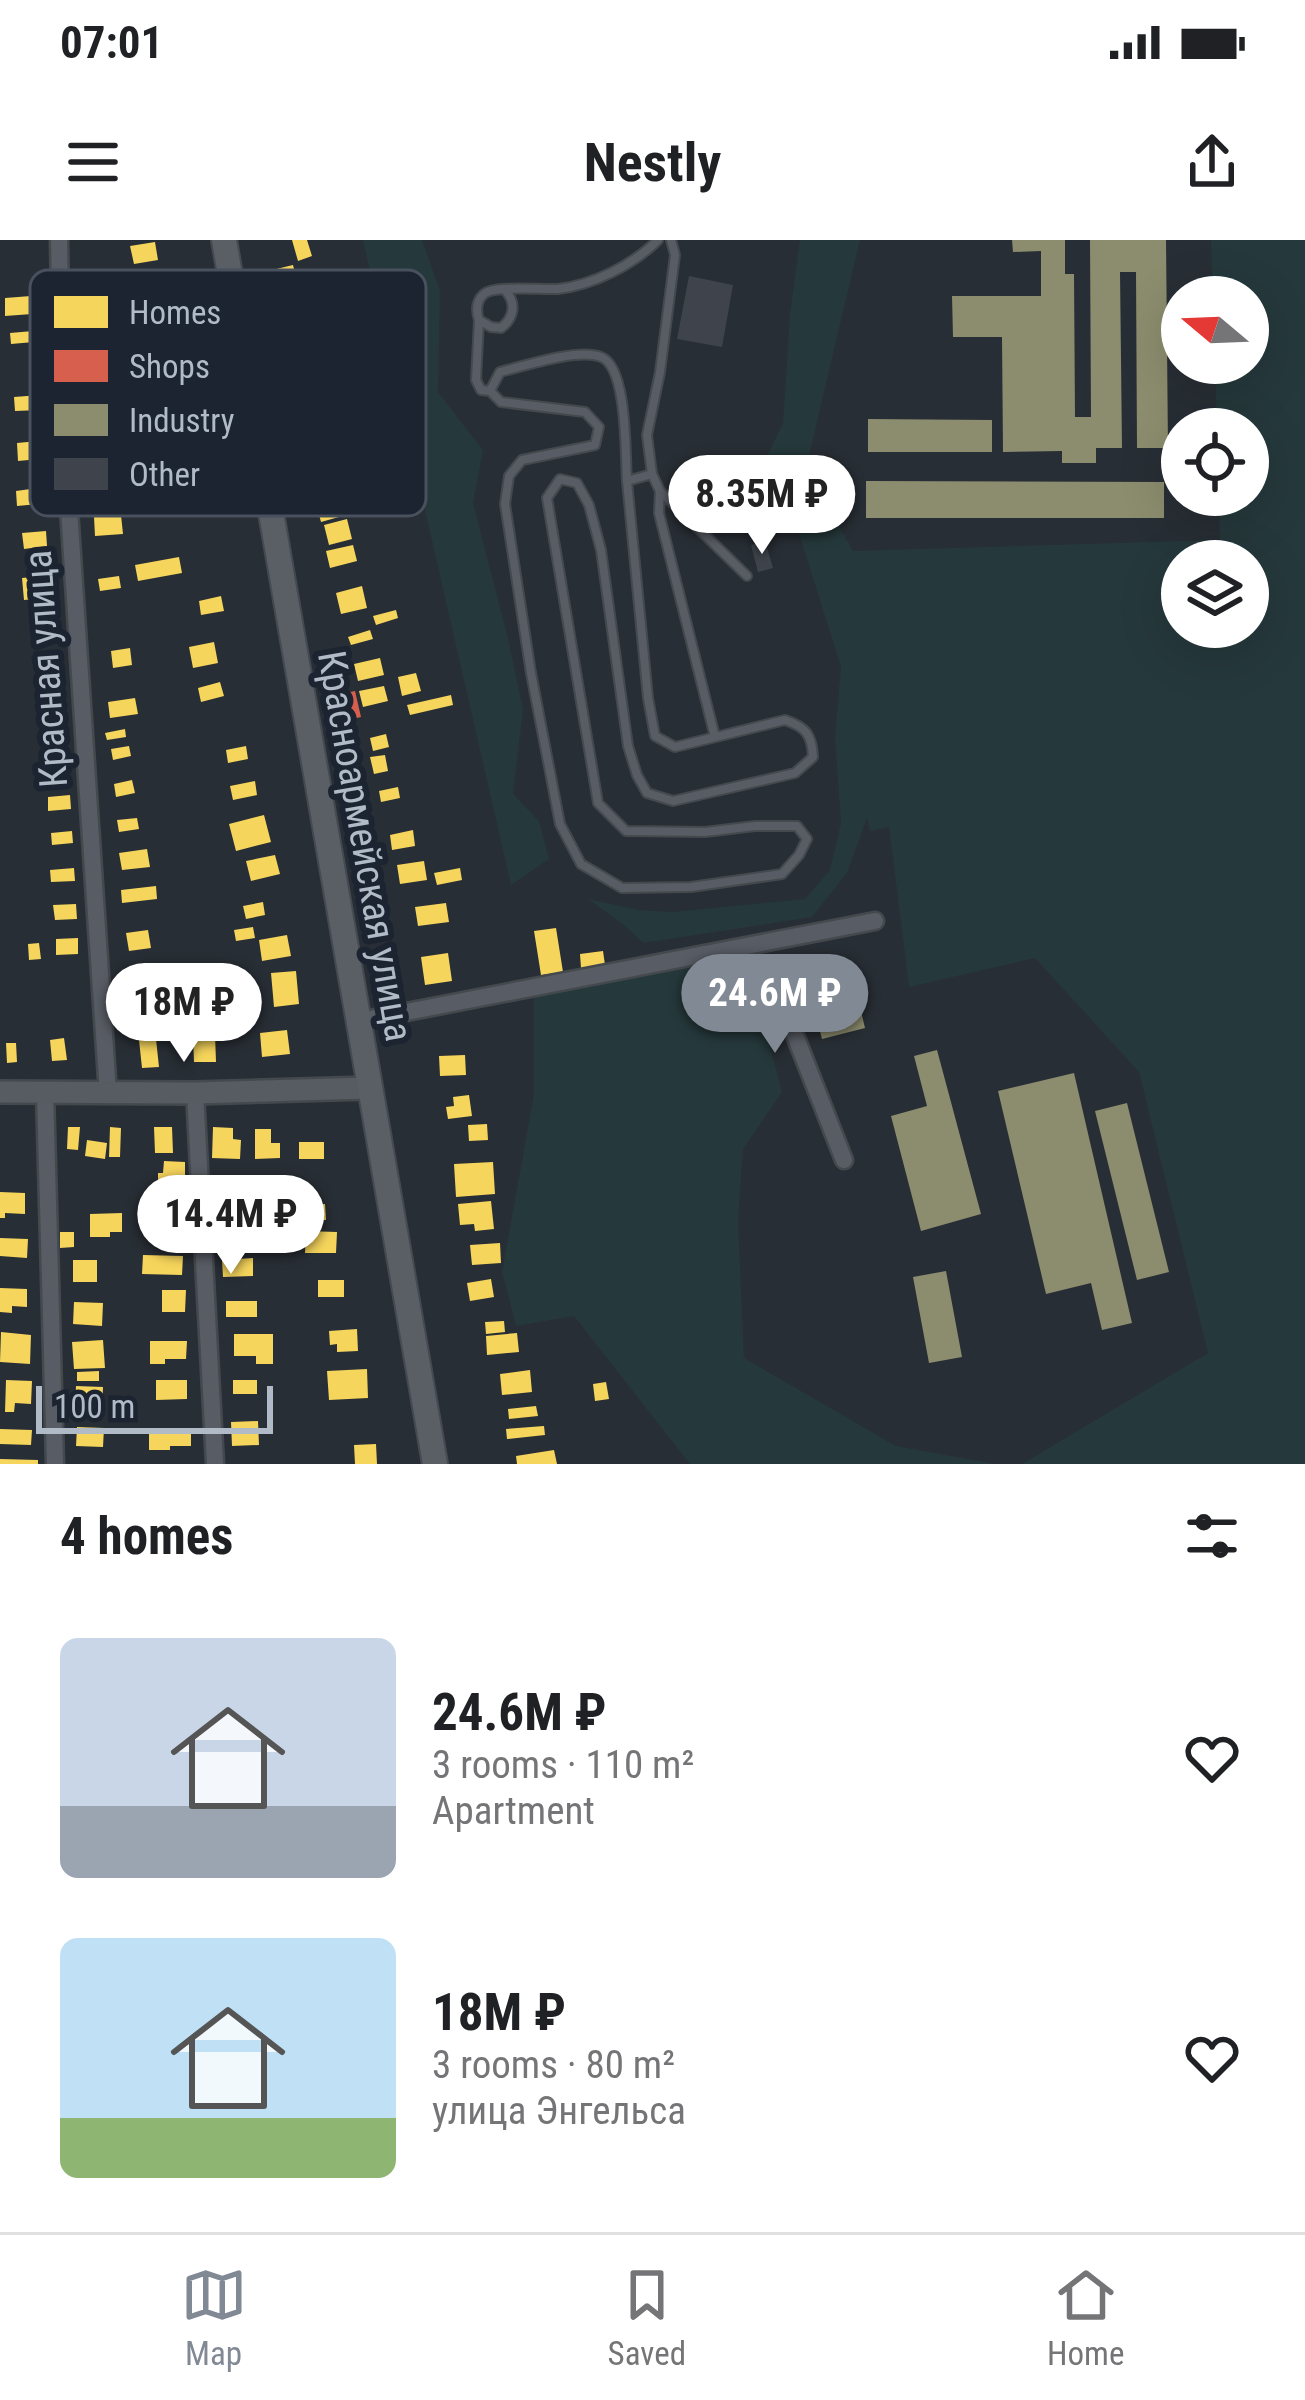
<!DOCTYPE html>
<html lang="en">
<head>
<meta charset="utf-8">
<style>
	:root { --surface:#fff; --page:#f2f2f2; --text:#202124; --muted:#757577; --line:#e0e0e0; --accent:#818994 }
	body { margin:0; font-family:"Roboto Condensed",sans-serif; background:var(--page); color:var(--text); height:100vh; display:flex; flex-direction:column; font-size:45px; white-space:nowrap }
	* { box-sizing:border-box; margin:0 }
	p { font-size:39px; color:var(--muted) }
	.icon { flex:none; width:66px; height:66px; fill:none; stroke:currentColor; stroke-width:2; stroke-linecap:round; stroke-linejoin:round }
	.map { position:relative; height:1224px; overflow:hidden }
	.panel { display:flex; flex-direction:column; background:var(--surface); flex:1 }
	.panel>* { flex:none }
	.needle { width:78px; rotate:289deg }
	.controls { position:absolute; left:1161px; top:36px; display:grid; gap:24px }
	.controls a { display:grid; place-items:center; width:108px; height:108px; border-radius:50%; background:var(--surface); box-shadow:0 12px 48px #0002; font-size:60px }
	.scale { position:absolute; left:36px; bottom:30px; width:237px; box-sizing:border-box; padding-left:12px; border:6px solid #b1bac7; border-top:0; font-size:33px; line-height:42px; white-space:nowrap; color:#b1bac7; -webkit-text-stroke:9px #1b2430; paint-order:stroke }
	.price { position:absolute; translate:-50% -102px; padding:0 27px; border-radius:42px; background:#fff; color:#222; font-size:39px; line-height:78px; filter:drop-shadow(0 3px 6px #0008) }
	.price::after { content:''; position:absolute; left:50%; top:72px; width:36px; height:27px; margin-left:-18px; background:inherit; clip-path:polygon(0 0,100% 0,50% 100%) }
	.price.on { background:var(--accent); color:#fff }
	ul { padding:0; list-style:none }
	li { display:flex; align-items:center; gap:36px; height:300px; padding:0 60px }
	li span { display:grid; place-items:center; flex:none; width:336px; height:240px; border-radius:18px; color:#555 }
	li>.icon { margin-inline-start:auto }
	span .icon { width:144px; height:144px; fill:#fffc; stroke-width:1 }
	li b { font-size:51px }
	h2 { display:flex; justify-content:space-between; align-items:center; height:144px; padding:0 60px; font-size:51px }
	.status { display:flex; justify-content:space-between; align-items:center; height:84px; padding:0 60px; background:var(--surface); direction:ltr }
	.status svg { height:33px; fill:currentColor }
	header { display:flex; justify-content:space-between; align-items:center; height:156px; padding:0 60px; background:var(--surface); font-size:54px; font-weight:700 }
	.dock { display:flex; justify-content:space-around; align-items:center; height:168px; border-top:3px solid var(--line); background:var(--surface); font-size:33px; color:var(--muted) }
	.dock a { display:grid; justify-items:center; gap:6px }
	.dock .on { color:var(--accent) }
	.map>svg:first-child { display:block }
	.green { fill:#25383b; fill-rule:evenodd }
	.homes { fill:#f6d55c }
	.shops { fill:#d6604d }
	.industry { fill:#8c8c6e }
	.building { fill:#3f444c }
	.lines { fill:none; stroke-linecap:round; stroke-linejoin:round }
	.lane-casing { stroke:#44494e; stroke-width:12 }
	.street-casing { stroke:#44494e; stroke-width:21 }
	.secondary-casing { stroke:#44494e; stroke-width:26 }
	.primary-casing { stroke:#454a52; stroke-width:28 }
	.lane { stroke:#585c64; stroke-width:8 }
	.street { stroke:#585c64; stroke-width:16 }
	.secondary { stroke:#575b62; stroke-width:21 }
	.primary { stroke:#5a5f66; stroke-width:24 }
	.labels { text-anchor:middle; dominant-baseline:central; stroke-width:12; stroke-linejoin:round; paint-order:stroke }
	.street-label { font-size:39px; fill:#b1bac7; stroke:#1b2430 }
	.key { fill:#1b2430; stroke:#48515d; stroke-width:3 }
	.key-label { font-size:33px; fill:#b1bac7 }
</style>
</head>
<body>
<div class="status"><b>07:01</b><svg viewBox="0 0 49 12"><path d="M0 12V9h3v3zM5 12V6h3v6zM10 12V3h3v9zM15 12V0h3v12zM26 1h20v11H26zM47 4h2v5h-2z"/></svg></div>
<header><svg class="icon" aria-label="menu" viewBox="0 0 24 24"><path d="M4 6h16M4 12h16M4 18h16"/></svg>Nestly<svg class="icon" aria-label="share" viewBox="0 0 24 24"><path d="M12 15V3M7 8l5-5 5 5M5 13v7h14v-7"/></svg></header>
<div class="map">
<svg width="1305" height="1224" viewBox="0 0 1305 1224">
	<rect width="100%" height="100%" fill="#282e35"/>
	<path class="green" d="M363 0H422L440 51 438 152 483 210 473 263 508 398 523 470 513 554 539 581 549 619 511 645Z
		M800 0H860L806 228 853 311 1220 300 1219 255H1248V189H1217L1215 123H1248V57H1213L1211 0H1305V1224H1022L1208 1113 1139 832 1035 718 909 747 889 587 870 591 867 578 847 633 812 677 643 703 624 685 588 659 639 670 673 672 805 659 830 630 841 583 835 497 841 427 795 281 767 216 783 183 790 74ZM1182 321H1248V387H1182Z
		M703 714 763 750V780L782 852 743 909 738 981 744 1118 896 1206 995 1224H690L574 1076 516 1086 502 1032 534 854V746Z"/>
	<path class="homes" d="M292 0H307L312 16 298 21Z
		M155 2 158 20 134 24 130 6Z
		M293 25 297 41 272 47 268 31Z
		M31 56 32 74 5 76V58Z
		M33 91 34 102 11 104 10 93Z
		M40 155 41 170 15 171 14 157Z
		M49 200 50 218 18 221 17 203Z
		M38 248 39 264 17 266 16 251Z
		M342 261 346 275 321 282 317 267Z
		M121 275 123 294 95 296 94 277Z
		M347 279 352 299 329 305 324 285Z
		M46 291 47 306 24 309 22 293Z
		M353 305 357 321 330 328 326 311Z
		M179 317 182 333 138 341 135 325Z
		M52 335 54 357 24 360 22 338Z
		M119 336 121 348 100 351 98 339Z
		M362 346 367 368 341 374 336 353Z
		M221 356 224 371 201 375 199 361Z
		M396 370 398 378 376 385 373 376Z
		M55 375 57 389 33 392 32 378Z
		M370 390 373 399 351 405 348 397Z
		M214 402 218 423 193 428 189 407Z
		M130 408 132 425 113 428 111 411Z
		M58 412 59 426 33 428 32 414Z
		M380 418 384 435 358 441 354 424Z
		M416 433 421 451 402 456 398 437Z
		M220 442 224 456 201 462 198 448Z
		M384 446 388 461 363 467 359 451Z
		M60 447 62 461 38 464 37 450Z
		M451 455 453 465 410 475 407 465Z
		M135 458 138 474 110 478 108 462Z
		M64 488 65 503 42 505 40 490Z
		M125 489 126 497 107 500 105 493Z
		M386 494 389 507 373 511 370 498Z
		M129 506 131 516 113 520 111 509Z
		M246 506 248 519 228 523 226 510Z
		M385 515 388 531 374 534 370 517Z
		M66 518 67 532 45 535 43 521Z
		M132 540 135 553 116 557 114 544Z
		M255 541 257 555 233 560 230 546Z
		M398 547 400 558 381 562 379 551Z
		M70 555 71 569 48 571V557Z
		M264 575 271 602 236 611 229 584Z
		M137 578 139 589 119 592 117 580Z
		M413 590 415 606 392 610 390 595Z
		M72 591 73 603 52 605 51 593Z
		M147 609 150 627 122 630 119 613Z
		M275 615 280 634 251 641 246 621Z
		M424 621 427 640 400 644 397 625Z
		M74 628 75 641 51 642 50 630Z
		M460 628 462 640 437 645 434 633Z
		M156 646 157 659 122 663 121 650Z
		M263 662 265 675 246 679 243 666Z
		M446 663 449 682 418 686 415 667Z
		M76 664 77 679 55 680 53 665Z
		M253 687 255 698 236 701 234 690Z
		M556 688 563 732 541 735 534 691Z
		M148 690 151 708 129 711 126 693Z
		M287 695 291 716 262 721 259 700Z
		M78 698V714L56 715V699Z
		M39 703 41 719 29 720 28 704Z
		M603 711 605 725 581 728 580 714Z
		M448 713 452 741 425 745 421 717Z
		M296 731 299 764 274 767 271 733Z
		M287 790 290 814 262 817 260 793Z
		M193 795H215L216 822H194Z
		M64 798 67 820 52 821 50 800Z
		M156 799 159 827 142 828 139 800Z
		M6 803H16L17 822 7 823Z
		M465 815 466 835 440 836 439 816Z
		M469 855 472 876 448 879 446 867 454 866 453 857Z
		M487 884 488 900 469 901 468 885Z
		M68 887H80L78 910 67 909Z
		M110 887 121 888 120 917H109Z
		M154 887H172L173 913H155Z
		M213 887 233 888V899L241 900 240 919 212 918Z
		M255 889H271V903H280V918L255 919Z
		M87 900 107 903 105 919 85 916Z
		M299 902H324V919H299Z
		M164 921 185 922V950L158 949V933H163Z
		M493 922 495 954 456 957 454 924Z
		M0 952 25 953V974L5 973V978H0Z
		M491 961 494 989 475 991 474 984 460 985 458 964Z
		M325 964 326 980 298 981V965Z
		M122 973V992H110V997H90V974Z
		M152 973H181V990H152Z
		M261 974 263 1002 241 1003 242 1013 227 1014 225 977Z
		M306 991 337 992 336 1013H305Z
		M60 992H74V1007L60 1008Z
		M0 998 28 999 27 1018 0 1016Z
		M500 1003 501 1023 472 1025 470 1005Z
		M143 1015 183 1016 182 1035 142 1034Z
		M253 1018V1036L223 1037 222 1020Z
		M73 1020H97V1042H73Z
		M491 1039 494 1057 470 1061 467 1043Z
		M318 1040H344V1057H318Z
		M0 1048 27 1049V1067L12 1066V1073L0 1072Z
		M162 1050H186L185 1072H162Z
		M226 1061H257V1077H226Z
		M74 1062 103 1063 102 1086 73 1084Z
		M504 1081 505 1092 486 1094 485 1082Z
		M357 1089 358 1111 337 1112V1104L330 1105 329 1091Z
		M1 1092 31 1095 30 1124 0 1122Z
		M517 1093 519 1112 487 1115 486 1096Z
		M234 1094H273V1124H256V1116H234Z
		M103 1100 105 1128 74 1129 72 1102Z
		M150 1101H187L186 1119H165V1124H150Z
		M367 1129 368 1158 329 1160 327 1131Z
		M530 1130 532 1152 502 1155 500 1134Z
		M99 1131V1141H77V1132Z
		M6 1140 32 1141 31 1164 15 1163 14 1172H5Z
		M156 1140H187V1159L156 1160Z
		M233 1140H257V1154H233Z
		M606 1142 609 1159 595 1161 593 1144Z
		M76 1146 103 1147 102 1170 75 1169Z
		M536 1166 538 1176 509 1179 508 1169Z
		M258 1181 259 1205 232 1206 231 1182Z
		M544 1186 545 1195 507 1199 506 1189Z
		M77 1187 104 1188 103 1207 76 1206Z
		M0 1189 32 1190 31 1205 0 1204Z
		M149 1189H191V1206H170V1210H149Z
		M376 1204 377 1224H355L354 1205Z
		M554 1210 557 1224H517L516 1216Z
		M0 1219 38 1220V1224H0Z"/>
	<path class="shops" d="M355 451 361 477 339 482 332 456Z"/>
	<path class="industry" d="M1012 0H1065V34H1074L1075 177H1091L1090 0H1166L1168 208H1137L1136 32H1120L1122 208H1096V223H1062V211L1003 212 1002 97H953L952 56H1041V11L1013 12Z
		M868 179 992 180V212H868Z
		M866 241 1164 242V278H866Z
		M859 763 865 788 822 799 816 775Z
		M937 810 981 974 921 991 891 876 927 866 914 816Z
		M1074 833 1132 1083 1102 1090 1091 1043 1046 1054 998 851Z
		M1127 863 1169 1032 1137 1040 1095 871Z
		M946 1031 962 1117 929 1123 913 1037Z"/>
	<path class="building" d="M689 36 733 45 722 107 677 99Z
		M729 239 735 264 695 274 689 249Z
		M765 301 773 328 758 332 751 305Z"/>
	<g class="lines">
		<defs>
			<path id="lane" d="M671 0 675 15 660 132 647 195 652 234 660 251 747 336
				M479 80 491 87 501 88C514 78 517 63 505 50
				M490 151 481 150 476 140 479 80C476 71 476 61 484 54 494 45 541 50 558 49 593 45 633 25 658 0
				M627 241 648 458 655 496 675 507 785 480C806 487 812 495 813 517L795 533 673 561 647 553 637 535 628 506 601 310 589 265 577 243 560 239 547 258 598 563 626 591 705 592 755 586H797L807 599 799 615 782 634 691 647 622 648 581 624 560 584 531 433 505 264 509 236 522 220 595 205 599 187 585 172 501 162 490 151 500 132C524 126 578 108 601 117 628 127 625 216 627 241L652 234
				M660 251 659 273 715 497"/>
			<path id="street" d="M59 0 62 164 108 854
				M704 714 772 737 844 920
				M360 781 875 681
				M45 852 55 1224
				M195 853 215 1224"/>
			<path id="secondary" d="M0 852 195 853 368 848"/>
			<path id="primary" d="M224 0 435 1224"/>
		</defs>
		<use href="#lane" class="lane-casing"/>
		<use href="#street" class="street-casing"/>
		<use href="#secondary" class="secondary-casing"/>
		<use href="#primary" class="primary-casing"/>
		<use href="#lane" class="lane"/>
		<use href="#street" class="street"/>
		<use href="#secondary" class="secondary"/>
		<use href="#primary" class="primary"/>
	</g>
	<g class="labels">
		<g class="street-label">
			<text transform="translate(46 429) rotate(-94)">Красная улица</text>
			<text transform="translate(365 606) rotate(80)">Красноармейская улица</text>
		</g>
	</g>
	<rect x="30" y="30" width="396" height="246" rx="18" class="key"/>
	<rect x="54" y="56" width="54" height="32" fill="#f6d55c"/>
	<rect x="54" y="110" width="54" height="32" fill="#d6604d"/>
	<rect x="54" y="164" width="54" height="32" fill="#8c8c6e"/>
	<rect x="54" y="218" width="54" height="32" fill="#3f444c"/>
	<g class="key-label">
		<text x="129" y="84">Homes</text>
		<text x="129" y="138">Shops</text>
		<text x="129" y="192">Industry</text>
		<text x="129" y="246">Other</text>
	</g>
</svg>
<div class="controls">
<a><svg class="needle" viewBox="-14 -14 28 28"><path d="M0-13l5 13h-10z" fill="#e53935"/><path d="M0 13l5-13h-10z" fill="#757577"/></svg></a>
<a><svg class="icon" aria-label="locate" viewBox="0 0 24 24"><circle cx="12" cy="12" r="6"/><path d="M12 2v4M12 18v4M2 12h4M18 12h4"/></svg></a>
<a><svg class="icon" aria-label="layers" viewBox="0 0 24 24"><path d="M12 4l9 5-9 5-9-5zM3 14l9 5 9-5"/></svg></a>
</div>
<div class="scale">100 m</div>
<b class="price" style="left:762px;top:317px">8.35M ₽</b>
<b class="price on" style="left:775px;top:816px">24.6M ₽</b>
<b class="price" style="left:184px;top:825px">18M ₽</b>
<b class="price" style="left:231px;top:1037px">14.4M ₽</b>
</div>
<section class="panel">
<h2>4 homes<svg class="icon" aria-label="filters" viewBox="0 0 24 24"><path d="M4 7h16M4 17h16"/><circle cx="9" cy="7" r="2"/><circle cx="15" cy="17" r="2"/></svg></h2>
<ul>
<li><span style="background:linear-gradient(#c9d6e8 70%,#9aa5b1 0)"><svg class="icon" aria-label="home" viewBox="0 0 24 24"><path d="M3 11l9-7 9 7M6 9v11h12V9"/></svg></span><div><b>24.6M ₽</b><p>3 rooms · 110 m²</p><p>Apartment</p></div><svg class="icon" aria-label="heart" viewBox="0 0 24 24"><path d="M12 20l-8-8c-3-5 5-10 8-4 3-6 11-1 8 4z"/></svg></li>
<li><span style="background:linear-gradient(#bfe0f5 75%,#8fb573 0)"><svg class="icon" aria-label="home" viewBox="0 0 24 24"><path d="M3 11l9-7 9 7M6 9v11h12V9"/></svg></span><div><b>18M ₽</b><p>3 rooms · 80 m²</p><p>улица Энгельса</p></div><svg class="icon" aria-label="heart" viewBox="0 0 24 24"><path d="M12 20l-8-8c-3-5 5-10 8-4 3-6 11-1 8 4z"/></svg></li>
</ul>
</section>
<nav class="dock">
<a class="on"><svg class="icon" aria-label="map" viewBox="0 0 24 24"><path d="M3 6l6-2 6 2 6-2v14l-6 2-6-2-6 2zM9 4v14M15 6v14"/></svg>Map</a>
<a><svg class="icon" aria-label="saved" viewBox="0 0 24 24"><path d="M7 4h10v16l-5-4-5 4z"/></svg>Saved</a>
<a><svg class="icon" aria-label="home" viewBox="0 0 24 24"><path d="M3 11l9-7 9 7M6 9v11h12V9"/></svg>Home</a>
</nav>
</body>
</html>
